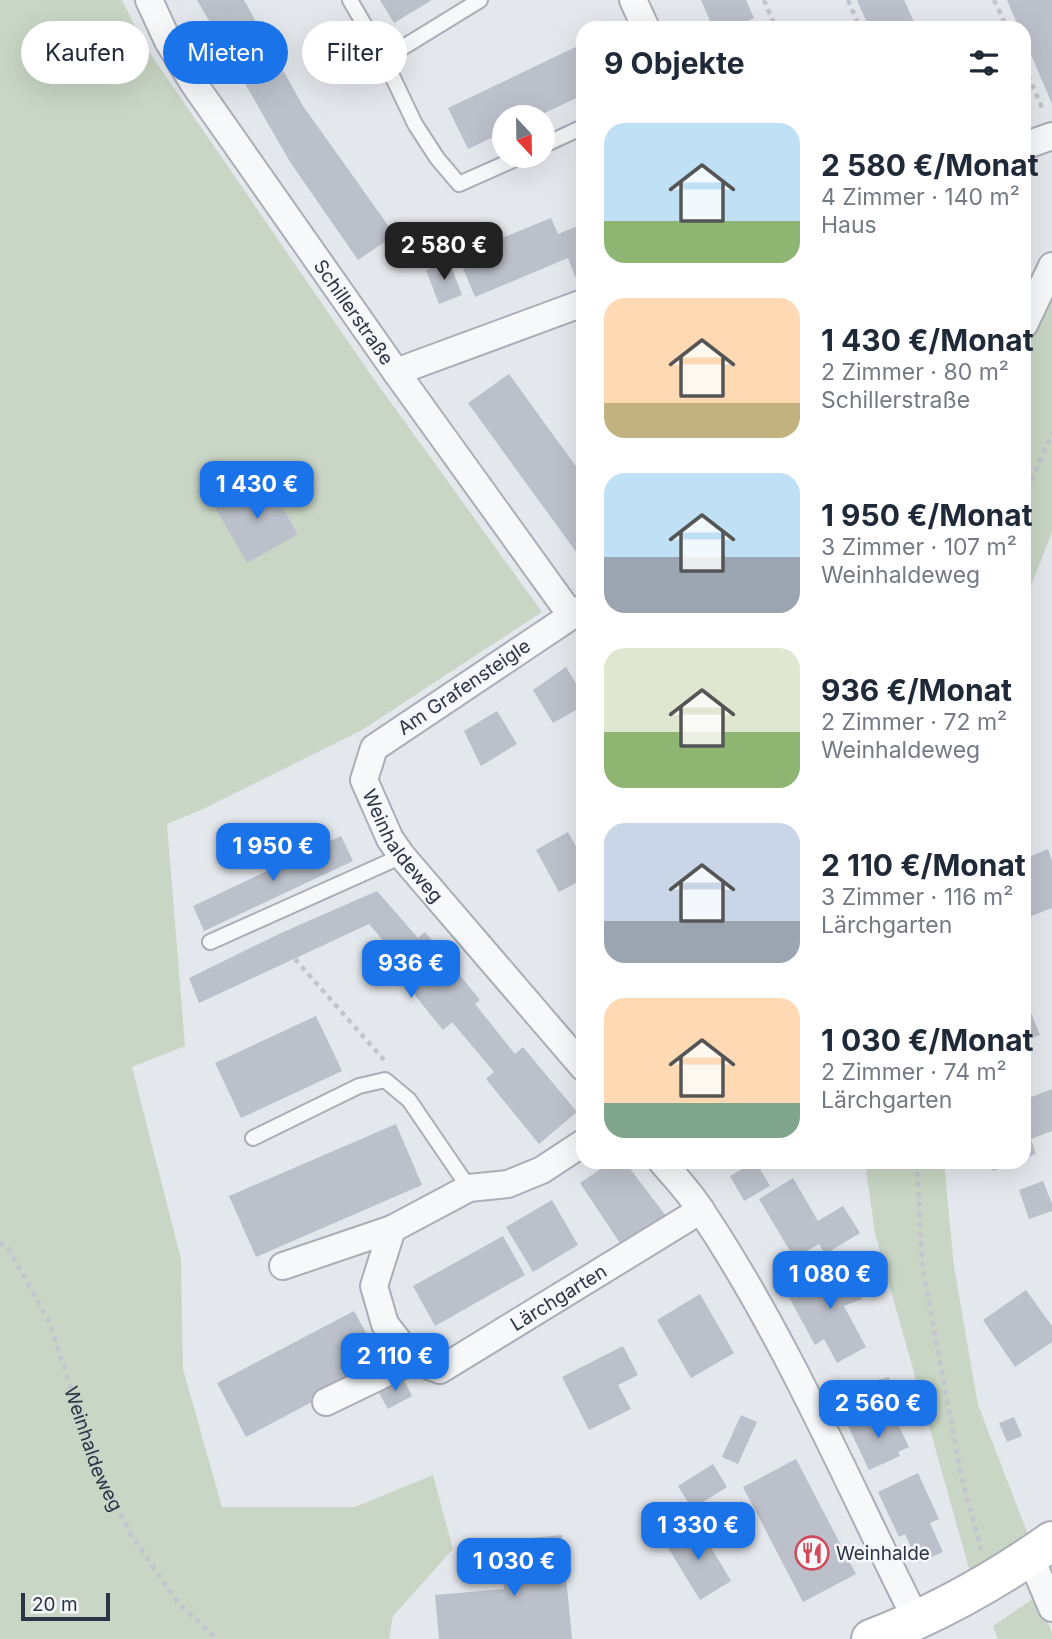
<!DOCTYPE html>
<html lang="de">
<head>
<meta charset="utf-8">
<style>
	:root { --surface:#fff; --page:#f6f6f7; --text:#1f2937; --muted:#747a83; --accent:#1a73e8 }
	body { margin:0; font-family:Inter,sans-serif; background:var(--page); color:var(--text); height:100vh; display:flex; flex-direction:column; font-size:26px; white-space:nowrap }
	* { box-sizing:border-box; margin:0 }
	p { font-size:23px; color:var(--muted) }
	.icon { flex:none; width:38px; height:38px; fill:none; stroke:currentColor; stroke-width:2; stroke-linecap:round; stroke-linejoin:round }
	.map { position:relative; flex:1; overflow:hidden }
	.panel { position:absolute; left:576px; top:21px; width:455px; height:1148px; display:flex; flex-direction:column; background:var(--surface); border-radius:21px; box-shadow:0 7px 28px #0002 }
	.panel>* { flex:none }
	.guide { position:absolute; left:21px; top:21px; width:450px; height:63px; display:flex; gap:14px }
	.needle { width:46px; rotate:158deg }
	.tools { position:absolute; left:492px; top:105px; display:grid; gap:14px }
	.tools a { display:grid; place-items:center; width:63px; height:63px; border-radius:50%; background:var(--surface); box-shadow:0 7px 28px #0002; font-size:35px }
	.scale { position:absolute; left:21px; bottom:18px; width:89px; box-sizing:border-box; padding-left:7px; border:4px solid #2b3445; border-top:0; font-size:19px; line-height:24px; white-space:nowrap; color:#2b3445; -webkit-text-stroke:5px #f4f6f9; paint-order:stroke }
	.price { position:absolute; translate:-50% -60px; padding:0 16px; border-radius:14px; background:var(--accent); color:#fff; font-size:23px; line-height:46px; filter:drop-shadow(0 2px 4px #0008) }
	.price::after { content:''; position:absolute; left:50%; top:42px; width:21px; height:16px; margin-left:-10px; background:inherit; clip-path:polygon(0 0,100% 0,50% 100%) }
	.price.active { background:#222; color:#fff }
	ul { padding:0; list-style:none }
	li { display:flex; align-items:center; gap:21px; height:175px; padding:0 28px }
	li span { display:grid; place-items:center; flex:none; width:196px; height:140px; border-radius:21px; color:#555 }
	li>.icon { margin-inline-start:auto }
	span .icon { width:84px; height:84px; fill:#fffc; stroke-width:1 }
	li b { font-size:30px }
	h2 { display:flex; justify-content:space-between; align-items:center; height:84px; padding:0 28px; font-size:30px }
	.chip { padding:0 24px; border-radius:32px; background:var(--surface); box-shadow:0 7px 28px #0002; font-size:24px; line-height:63px }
	.chip.active { background:var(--accent); color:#fff }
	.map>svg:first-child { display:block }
	.green { fill:#c9d6c5; fill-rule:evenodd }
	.building { fill:#bbc0ca }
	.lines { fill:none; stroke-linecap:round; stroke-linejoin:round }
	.lane-casing { stroke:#a9aeb7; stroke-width:18 }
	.street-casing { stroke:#a9aeb7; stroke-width:30 }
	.secondary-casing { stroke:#a9aeb7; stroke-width:42 }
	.path { stroke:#c2c5cb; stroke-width:4.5; stroke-dasharray:5 5; stroke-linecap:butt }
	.lane { stroke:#f7f8fa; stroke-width:14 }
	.street { stroke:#f7f8fa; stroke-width:26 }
	.secondary { stroke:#fff; stroke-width:38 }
	.tree { fill:#899d89 }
	.labels { text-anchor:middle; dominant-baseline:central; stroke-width:5; stroke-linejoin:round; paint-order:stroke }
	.street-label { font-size:19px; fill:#2b3445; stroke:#f4f6f9 }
	.poi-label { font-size:19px; fill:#2b3445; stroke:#f4f6f9; text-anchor:start }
</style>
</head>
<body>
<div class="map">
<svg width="1052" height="1639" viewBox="0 0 1052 1639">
	<rect width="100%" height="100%" fill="#e4e7ec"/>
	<path class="green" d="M0 0H122L145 46 371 375 542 612 362 730 201 810 167 824 185 1046 132 1067 181 1259 183 1369 222 1507H355L433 1475 453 1549 393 1616 389 1639H0ZM266 479 298 533 247 563 215 508Z
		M1052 288V532L1024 604V343Z
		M865 1162H944L954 1267 978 1405 1029 1537 970 1572 875 1234Z
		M1037 1596 1052 1633V1639H998L993 1626Z"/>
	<path class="building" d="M197 0H244L303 106 395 235 358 260 290 162Z
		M380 0H432L394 23Z
		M701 0H746L754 18 746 22 749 28H713Z
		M857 0H904L917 28H869Z
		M1007 0H1052V104L1024 38V28H1019Z
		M582 44 583 95 536 117H504V132L468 149 448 108Z
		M551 218 558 234 583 224V274L575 277 568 258 475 297 458 256Z
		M449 261 462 295 439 304 426 270Z
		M509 374 583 476V553L579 556 468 403Z
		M266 478 298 534 247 563 215 508Z
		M566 667 583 695V706L553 723 533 690Z
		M497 711 517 744 481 766 464 731Z
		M568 832 583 859V879L559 892 536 850Z
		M341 836 353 861 204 931 193 906Z
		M1048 849 1052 861V908L1026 918 1024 913V859Z
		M377 891 418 938 425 932 480 1000 475 1004 515 1054 523 1047 577 1112 539 1144 486 1079 494 1072 452 1022 443 1030 388 962 396 956 369 924 199 1003 189 978 281 933Z
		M1024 996 1040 1035 1024 1041Z
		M316 1016 342 1071 241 1118 215 1063Z
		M1052 1089V1131L1031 1139 1036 1154 1024 1159V1100Z
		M396 1124 422 1185 256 1257 229 1196Z
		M611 1162H625L666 1216 622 1246 580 1183Z
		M754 1162H756L770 1186 744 1201 730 1176Z
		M990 1162H1016L993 1171Z
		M793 1178 818 1221 843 1206 860 1233 825 1254 819 1244 794 1258 759 1199Z
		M1043 1181 1052 1204V1211L1029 1219 1019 1190Z
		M552 1200 578 1245 533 1272 506 1227Z
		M503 1236 525 1275 435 1326 413 1286Z
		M852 1263 862 1299 844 1306 866 1347 837 1363 824 1339 815 1345 784 1288 810 1275 819 1293 832 1285 828 1271Z
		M1026 1290 1052 1326V1342L1015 1367 983 1320Z
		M700 1294 734 1353 691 1378 657 1320Z
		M354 1311 383 1364 246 1437 217 1383Z
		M623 1346 638 1375 618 1385 631 1409 589 1430 562 1377Z
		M889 1377 897 1400 886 1404 878 1380Z
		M403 1378 412 1396 388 1409 378 1391Z
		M879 1412 887 1427 897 1422 909 1447 898 1452 900 1456 869 1470 848 1426Z
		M741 1415 757 1422 738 1464 722 1457Z
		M1014 1417 1022 1436 1007 1442 999 1423Z
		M796 1459 856 1574 803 1602 743 1487Z
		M713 1464 727 1487 692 1509 678 1486Z
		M918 1473 939 1519 930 1523 943 1552 918 1563 905 1534 899 1537 878 1492Z
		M697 1524 731 1581 700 1600 665 1543Z
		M562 1535 572 1639H439L435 1595 504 1589 499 1541Z"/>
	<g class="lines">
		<defs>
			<path id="lane" d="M350 0 384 59 415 124 437 158 459 184 522 156
				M384 59 480 0
				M542 146 583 127
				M210 942 402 856
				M253 1138 359 1086 385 1080 409 1100 469 1188"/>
			<g id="street">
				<path id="s2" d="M149 0 168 41 194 84 396 372 571 615"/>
				<path d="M633 0 646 28"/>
				<path d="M1024 146 1052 136"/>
				<path d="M1024 325 1052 266"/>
				<path d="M396 372 583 303"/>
				<path id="s3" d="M583 608 374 748 364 780 390 839 402 856 583 1067"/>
				<path id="s4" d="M583 1143 542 1170 508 1184 469 1188 392 1229 374 1286 385 1324 413 1360 440 1370 701 1210"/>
				<path d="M662 1162C676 1178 691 1194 702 1212 788 1341 848 1484 917 1621"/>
				<path d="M283 1266 392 1229"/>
				<path d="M326 1402 413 1360"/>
				<path d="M1030 1556 1052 1608"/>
			</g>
			<path id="secondary" d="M871 1639C937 1614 994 1582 1052 1541"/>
		</defs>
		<use href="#lane" class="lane-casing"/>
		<use href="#street" class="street-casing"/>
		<use href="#secondary" class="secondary-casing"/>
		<g class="path">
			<path d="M764 0 776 28"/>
			<path d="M848 0 860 28"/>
			<path d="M994 0 1007 28"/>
			<path d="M1024 66 1043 110"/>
			<path d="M1024 499 1052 432"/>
			<path d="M295 959 384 1060"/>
			<path d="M917 1162 922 1265 961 1475 981 1549"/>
			<path id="s1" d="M0 1242 8 1248 49 1322 100 1475 131 1535 179 1604 217 1639"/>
		</g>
		<use href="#lane" class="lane"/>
		<use href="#street" class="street"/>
		<use href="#secondary" class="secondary"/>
	</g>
	<circle class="tree" cx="59" cy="35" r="10"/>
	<defs>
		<symbol id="restaurant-ring" viewBox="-11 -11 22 22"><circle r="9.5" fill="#f4f6f9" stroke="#d1495b" stroke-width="1.5"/><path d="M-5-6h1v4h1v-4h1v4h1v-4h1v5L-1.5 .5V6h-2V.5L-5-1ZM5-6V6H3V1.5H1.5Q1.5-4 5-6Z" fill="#d1495b"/></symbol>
	</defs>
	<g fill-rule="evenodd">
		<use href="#restaurant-ring" x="793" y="1534" width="38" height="38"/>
	</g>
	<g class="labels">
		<g class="street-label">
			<text stroke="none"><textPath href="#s2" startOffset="374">Schillerstraße</textPath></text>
			<text transform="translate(464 687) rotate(-34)">Am Grafensteigle</text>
			<text stroke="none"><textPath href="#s3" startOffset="362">Weinhaldeweg</textPath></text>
			<text stroke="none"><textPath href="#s4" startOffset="525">Lärchgarten</textPath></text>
			<text stroke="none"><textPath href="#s1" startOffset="229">Weinhaldeweg</textPath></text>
		</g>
		<g class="poi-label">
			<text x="836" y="1553">Weinhalde</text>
		</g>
	</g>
</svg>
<div class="tools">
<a><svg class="needle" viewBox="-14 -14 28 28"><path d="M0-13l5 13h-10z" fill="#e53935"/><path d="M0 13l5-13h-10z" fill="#747a83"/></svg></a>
</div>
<div class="scale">20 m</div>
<b class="price active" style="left:444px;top:282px">2 580 €</b>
<b class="price" style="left:257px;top:521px">1 430 €</b>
<b class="price" style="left:273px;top:883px">1 950 €</b>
<b class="price" style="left:411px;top:1000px">936 €</b>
<b class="price" style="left:830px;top:1311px">1 080 €</b>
<b class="price" style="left:395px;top:1393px">2 110 €</b>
<b class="price" style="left:878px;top:1440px">2 560 €</b>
<b class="price" style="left:698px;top:1562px">1 330 €</b>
<b class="price" style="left:514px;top:1598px">1 030 €</b>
<div class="guide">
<a class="chip">Kaufen</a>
<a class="chip active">Mieten</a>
<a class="chip">Filter</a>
</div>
<section class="panel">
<h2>9 Objekte<svg class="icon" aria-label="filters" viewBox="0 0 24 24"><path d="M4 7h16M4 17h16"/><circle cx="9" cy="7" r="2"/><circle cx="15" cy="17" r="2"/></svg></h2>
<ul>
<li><span style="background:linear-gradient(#bfe0f5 70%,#8fb573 0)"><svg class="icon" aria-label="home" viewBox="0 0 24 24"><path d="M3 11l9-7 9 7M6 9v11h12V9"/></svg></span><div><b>2 580 €/Monat</b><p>4 Zimmer · 140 m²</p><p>Haus</p></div></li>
<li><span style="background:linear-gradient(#ffd9b3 75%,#c2b280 0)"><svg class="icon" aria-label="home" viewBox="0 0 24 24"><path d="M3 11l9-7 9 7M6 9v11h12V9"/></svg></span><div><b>1 430 €/Monat</b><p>2 Zimmer · 80 m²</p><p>Schillerstraße</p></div></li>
<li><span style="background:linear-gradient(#bfe0f5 60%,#9aa5b1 0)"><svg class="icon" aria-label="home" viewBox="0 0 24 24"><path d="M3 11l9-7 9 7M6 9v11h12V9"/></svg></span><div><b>1 950 €/Monat</b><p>3 Zimmer · 107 m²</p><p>Weinhaldeweg</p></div></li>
<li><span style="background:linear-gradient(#dfe7d0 60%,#8fb573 0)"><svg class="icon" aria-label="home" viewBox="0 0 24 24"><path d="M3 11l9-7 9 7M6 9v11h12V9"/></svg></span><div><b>936 €/Monat</b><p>2 Zimmer · 72 m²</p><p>Weinhaldeweg</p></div></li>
<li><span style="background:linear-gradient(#c9d6e8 70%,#9aa5b1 0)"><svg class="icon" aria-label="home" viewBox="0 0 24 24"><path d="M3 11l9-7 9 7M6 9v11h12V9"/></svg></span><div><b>2 110 €/Monat</b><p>3 Zimmer · 116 m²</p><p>Lärchgarten</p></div></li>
<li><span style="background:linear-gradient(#ffd9b3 75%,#7fa58c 0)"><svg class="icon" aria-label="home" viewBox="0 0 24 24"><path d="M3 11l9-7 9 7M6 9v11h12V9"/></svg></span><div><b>1 030 €/Monat</b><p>2 Zimmer · 74 m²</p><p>Lärchgarten</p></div></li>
</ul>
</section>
</div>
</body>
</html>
